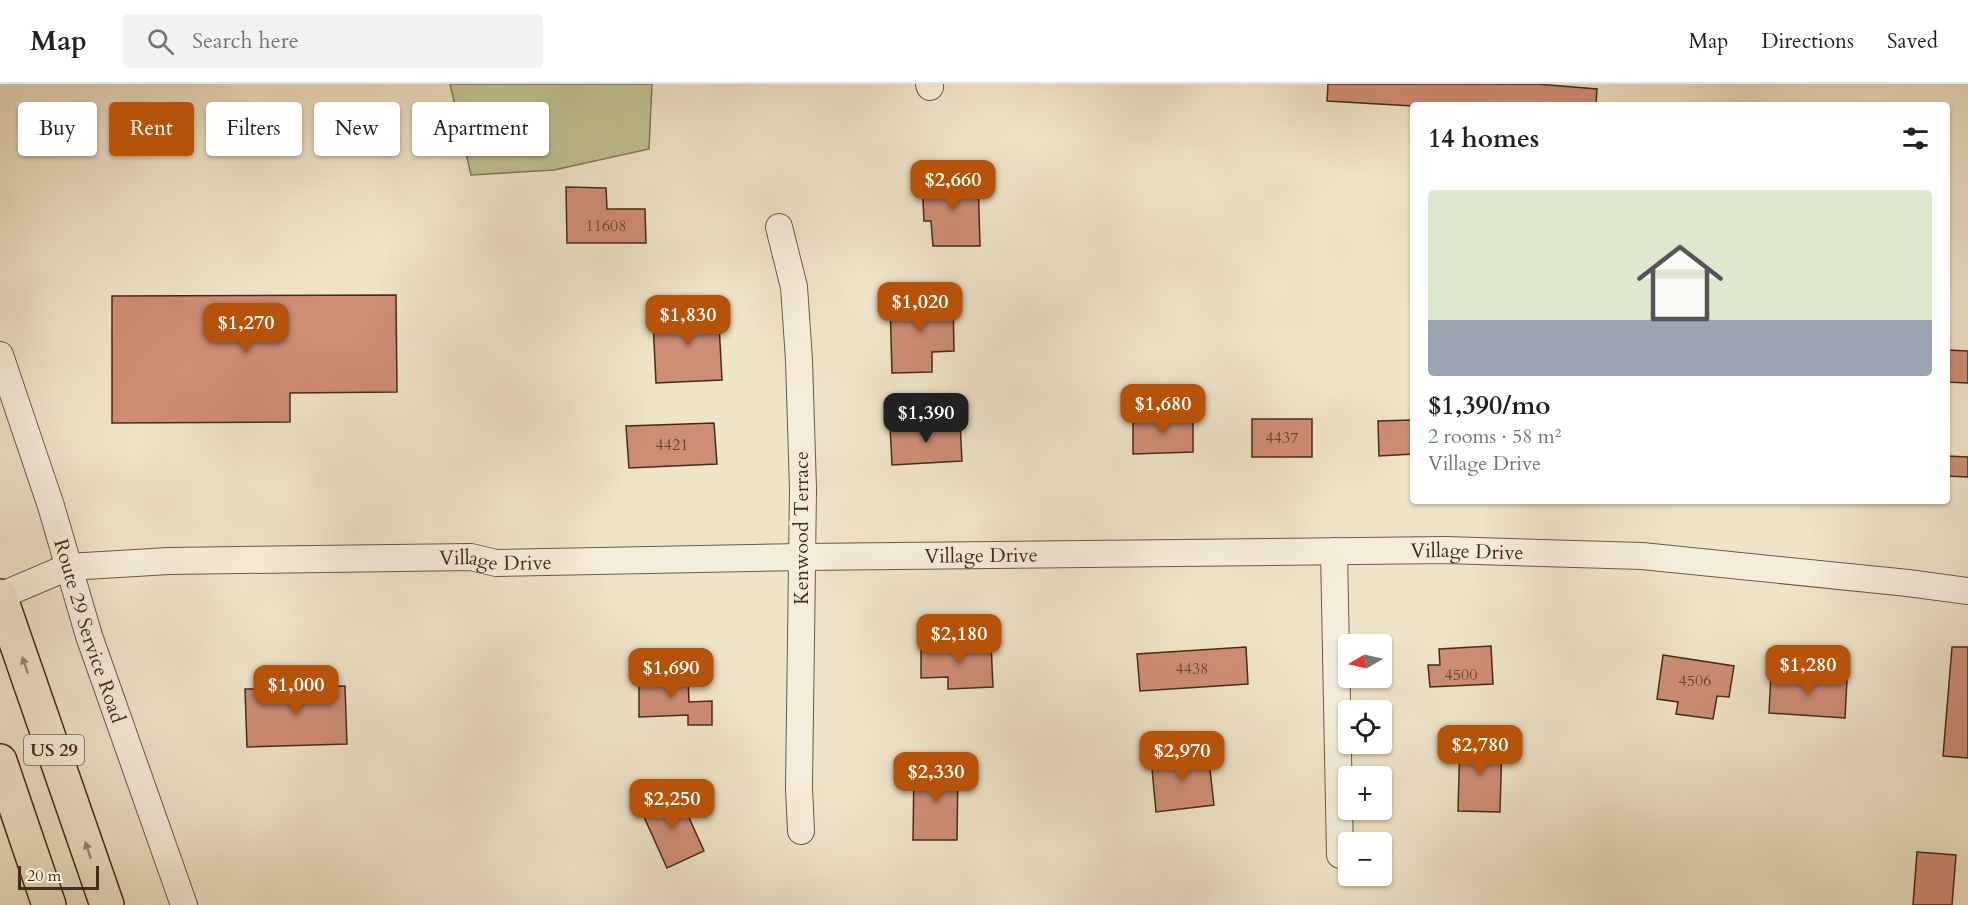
<!DOCTYPE html>
<html lang="en">
<head>
<meta charset="utf-8">
<style>
	:root { --surface:#fff; --page:#f2f2f2; --text:#202124; --muted:#757577; --line:#e0e0e0; --accent:#b45309 }
	body { margin:0; font-family:Cardo,serif; background:var(--page); color:var(--text); height:100vh; display:flex; flex-direction:column; font-size:22px; white-space:nowrap }
	* { box-sizing:border-box; margin:0 }
	p { font-size:20px; color:var(--muted) }
	.icon { flex:none; width:33px; height:33px; fill:none; stroke:currentColor; stroke-width:2; stroke-linecap:round; stroke-linejoin:round }
	.map { position:relative; flex:1; overflow:hidden }
	.sheet { position:absolute; left:1410px; top:18px; width:540px; height:402px; display:flex; flex-direction:column; background:var(--surface); border-radius:6px; box-shadow:0 2px 4px #0004 }
	.sheet>* { flex:none }
	.hud { position:absolute; left:18px; top:18px; width:570px; height:54px; display:flex; gap:12px }
	.needle { width:39px; rotate:261deg }
	.controls { position:absolute; left:1338px; top:550px; display:grid; gap:12px }
	.controls a { display:grid; place-items:center; width:54px; height:54px; border-radius:6px; background:var(--surface); box-shadow:0 2px 4px #0004; font-size:30px }
	.scale { position:absolute; left:18px; bottom:15px; width:81px; box-sizing:border-box; padding-left:6px; border:3px solid #462a1a; border-top:0; font-size:16px; line-height:21px; white-space:nowrap; color:#462a1a; -webkit-text-stroke:4px #f5eddb; paint-order:stroke }
	.price { position:absolute; translate:-50% -51px; padding:0 14px; border-radius:12px; background:var(--accent); color:#fff; font-size:20px; line-height:39px; filter:drop-shadow(0 2px 3px #0008) }
	.price::after { content:''; position:absolute; left:50%; top:36px; width:18px; height:14px; margin-left:-9px; background:inherit; clip-path:polygon(0 0,100% 0,50% 100%) }
	.price.selected { background:#222; color:#fff }
	ul { padding:0; list-style:none }
	li { display:grid; align-content:center; gap:12px; height:318px; padding:0 18px }
	li+li { border-top:2px solid var(--line) }
	li span { display:grid; place-items:center; height:186px; border-radius:6px; color:#555 }
	li>.icon { margin-inline-start:auto }
	span .icon { width:108px; height:108px; fill:#fffc; stroke-width:1 }
	li b { font-size:26px }
	h2 { display:flex; justify-content:space-between; align-items:center; height:72px; padding:0 18px; font-size:26px }
	.pill { padding:0 21px; border-radius:6px; background:var(--surface); box-shadow:0 2px 4px #0004; font-size:21px; line-height:54px }
	.pill.selected { background:var(--accent); color:#fff }
	header { display:flex; align-items:center; gap:36px; box-sizing:border-box; height:84px; padding:0 30px; background:var(--surface); border-bottom:2px solid var(--line) }
	header strong { font-size:28px }
	nav { display:flex; gap:33px; margin-inline-start:auto; font-size:21px }
	.search { width:420px; height:54px; background:var(--page); display:flex; align-items:center; gap:15px; box-sizing:border-box; padding:0 21px; border-radius:6px; color:var(--muted); font-size:22px }
	.map>svg:first-child { display:block }
	.green { fill:#c0c191; stroke:#837656; stroke-width:1.5 }
	.building { fill:#ce8d75; stroke:#462a1a; stroke-width:1.5 }
	.lines { fill:none; stroke-linecap:round; stroke-linejoin:round }
	.minor-casing { stroke:#705846; stroke-width:28 }
	.primary-casing { stroke:#462a1a; stroke-width:36 }
	.minor { stroke:#f5eddb; stroke-width:26 }
	.primary { stroke:#efe3c8; stroke-width:33 }
	.oneway { fill:#9a8671 }
	.labels { text-anchor:middle; dominant-baseline:central; stroke-width:6; stroke-linejoin:round; paint-order:stroke }
	.number-label { font-size:16px; fill:#684331 }
	.shield { fill:#f5eddb; stroke:#7a6454; stroke-width:1.5 }
	.shield-label { font-size:18px; font-weight:bold; fill:#462a1a }
	.street-label { font-size:20px; fill:#462a1a; stroke:#f5eddb }
</style>
</head>
<body>
<header>
<strong>Map</strong>
<div class="search"><svg class="icon" aria-label="search" viewBox="0 0 24 24"><circle cx="10" cy="10" r="6"/><path d="M15 15l6 6"/></svg>Search here</div>
<nav><a>Map</a><a>Directions</a><a>Saved</a></nav>
</header>
<div class="map">
<svg width="1968" height="821" viewBox="0 0 1968 821">
	<rect width="100%" height="100%" fill="#efe3c8"/>
	<filter id="stains"><feTurbulence type="fractalNoise" baseFrequency=".00333" numOctaves="4"/><feColorMatrix values="0 0 0 0 .2 0 0 0 0 .09 0 0 0 0 .02 0 0 0 .5 -.17"/></filter>
	<radialGradient id="worn" r=".72"><stop offset=".6" stop-color="#630" stop-opacity="0"/><stop offset="1" stop-color="#630" stop-opacity=".3"/></radialGradient>
	<path class="green" d="M450 0H652L649 65 554 86 471 91Z"/>
	<path class="building" d="M1328 0H1537L1597 5 1596 21 1413 22 1327 17Z
		M978 94 980 162H933L931 137H924L922 95Z
		M566 103 606 104 607 125H645L646 159H567Z
		M396 211 397 308 290 309V338L112 339V212Z
		M953 216 954 267 932 268V288L892 289 890 217Z
		M718 221 722 296 656 299 653 237H671L670 224Z
		M1947 266 1968 267V299L1947 298Z
		M1193 332V368L1133 370V333Z
		M1252 335H1312V373H1252Z
		M1413 336V370L1379 372 1378 337Z
		M960 338 962 377 892 381 890 342Z
		M714 339 717 380 629 384 626 342Z
		M1947 372 1968 373V393L1947 392Z
		M991 560 993 603 948 605V593L921 594V563Z
		M1491 562 1493 600 1430 603 1428 581H1440L1439 565Z
		M1246 563 1248 600 1140 607 1137 570Z
		M1952 563H1968V674L1943 672Z
		M1663 571 1734 582 1729 613 1717 612 1713 635 1676 630 1678 618 1657 615Z
		M1771 589 1847 594 1845 634 1769 629Z
		M639 591H688L689 618 712 617V641H688V631L639 633Z
		M345 602 347 660 247 663 245 605Z
		M1460 656 1502 657 1500 728 1458 727Z
		M1208 668 1214 721 1156 728 1151 674Z
		M914 682H958L957 756H913Z
		M677 707 704 767 667 784 640 724Z
		M1917 768 1956 771 1952 821H1913Z"/>
	<g class="lines">
		<defs>
			<g id="minor">
				<path d="M929 0 930 3"/>
				<path d="M779 143 794 203 799 276 803 405 799 704 801 747"/>
				<path id="s1" d="M0 271 51 422 89 552 184 821"/>
				<path d="M1334 467 1340 771"/>
				<path id="s2" d="M0 512 68 483 169 477 471 473 496 479 802 473 1445 466 1642 472 1908 499 1968 507"/>
			</g>
			<path id="primary" d="M0 512 107 821
				M0 677 49 821"/>
		</defs>
		<use href="#minor" class="minor-casing"/>
		<use href="#primary" class="primary-casing"/>
		<use href="#minor" class="minor"/>
		<use href="#primary" class="primary"/>
	</g>
	<defs><path id="oneway-solid" d="M-6-.8H1V-3.2L6.5 0L1 3.2V.8H-6Z" transform="scale(1.5)"/></defs>
	<g class="oneway">
		<use href="#oneway-solid" transform="translate(25 581) rotate(-109)"/>
		<use href="#oneway-solid" transform="translate(88 766) rotate(-109)"/>
	</g>
	<g class="labels">
		<g class="number-label">
			<text x="606" y="142">11608</text>
			<text x="1282" y="354">4437</text>
			<text x="672" y="361">4421</text>
			<text x="1192" y="585">4438</text>
			<text x="1461" y="591">4500</text>
			<text x="1695" y="597">4506</text>
		</g>
		<rect class="shield" x="24" y="651" width="60" height="30" rx="4.5"/>
		<g class="shield-label">
			<text x="54" y="666">US 29</text>
		</g>
		<g class="street-label">
			<text transform="translate(801 444) rotate(-90)">Kenwood Terrace</text>
			<text stroke="none"><textPath href="#s2" startOffset="1474">Village Drive</textPath></text>
			<text stroke="none"><textPath href="#s2" startOffset="988">Village Drive</textPath></text>
			<text stroke="none"><textPath href="#s2" startOffset="502">Village Drive</textPath></text>
			<text stroke="none"><textPath href="#s1" startOffset="290">Route 29 Service Road</textPath></text>
		</g>
	</g>
	<rect width="100%" height="100%" filter="url(#stains)"/>
	<rect width="100%" height="100%" fill="url(#worn)"/>
</svg>
<div class="controls">
<a><svg class="needle" viewBox="-14 -14 28 28"><path d="M0-13l5 13h-10z" fill="#e53935"/><path d="M0 13l5-13h-10z" fill="#757577"/></svg></a>
<a><svg class="icon" aria-label="locate" viewBox="0 0 24 24"><circle cx="12" cy="12" r="6"/><path d="M12 2v4M12 18v4M2 12h4M18 12h4"/></svg></a>
<a>+</a>
<a>−</a>
</div>
<div class="scale">20 m</div>
<b class="price" style="left:953px;top:127px">$2,660</b>
<b class="price" style="left:920px;top:249px">$1,020</b>
<b class="price" style="left:688px;top:262px">$1,830</b>
<b class="price" style="left:246px;top:270px">$1,270</b>
<b class="price" style="left:1163px;top:351px">$1,680</b>
<b class="price selected" style="left:926px;top:360px">$1,390</b>
<b class="price" style="left:959px;top:581px">$2,180</b>
<b class="price" style="left:1808px;top:612px">$1,280</b>
<b class="price" style="left:671px;top:615px">$1,690</b>
<b class="price" style="left:296px;top:632px">$1,000</b>
<b class="price" style="left:1480px;top:692px">$2,780</b>
<b class="price" style="left:1182px;top:698px">$2,970</b>
<b class="price" style="left:936px;top:719px">$2,330</b>
<b class="price" style="left:672px;top:746px">$2,250</b>
<div class="hud">
<a class="pill">Buy</a>
<a class="pill selected">Rent</a>
<a class="pill">Filters</a>
<a class="pill">New</a>
<a class="pill">Apartment</a>
</div>
<section class="sheet">
<h2>14 homes<svg class="icon" aria-label="filters" viewBox="0 0 24 24"><path d="M4 7h16M4 17h16"/><circle cx="9" cy="7" r="2"/><circle cx="15" cy="17" r="2"/></svg></h2>
<ul>
<li><span style="background:linear-gradient(#dfe7d0 70%,#9aa5b1 0)"><svg class="icon" aria-label="home" viewBox="0 0 24 24"><path d="M3 11l9-7 9 7M6 9v11h12V9"/></svg></span><div><b>$1,390/mo</b><p>2 rooms · 58 m²</p><p>Village Drive</p></div></li>
</ul>
</section>
</div>
</body>
</html>
